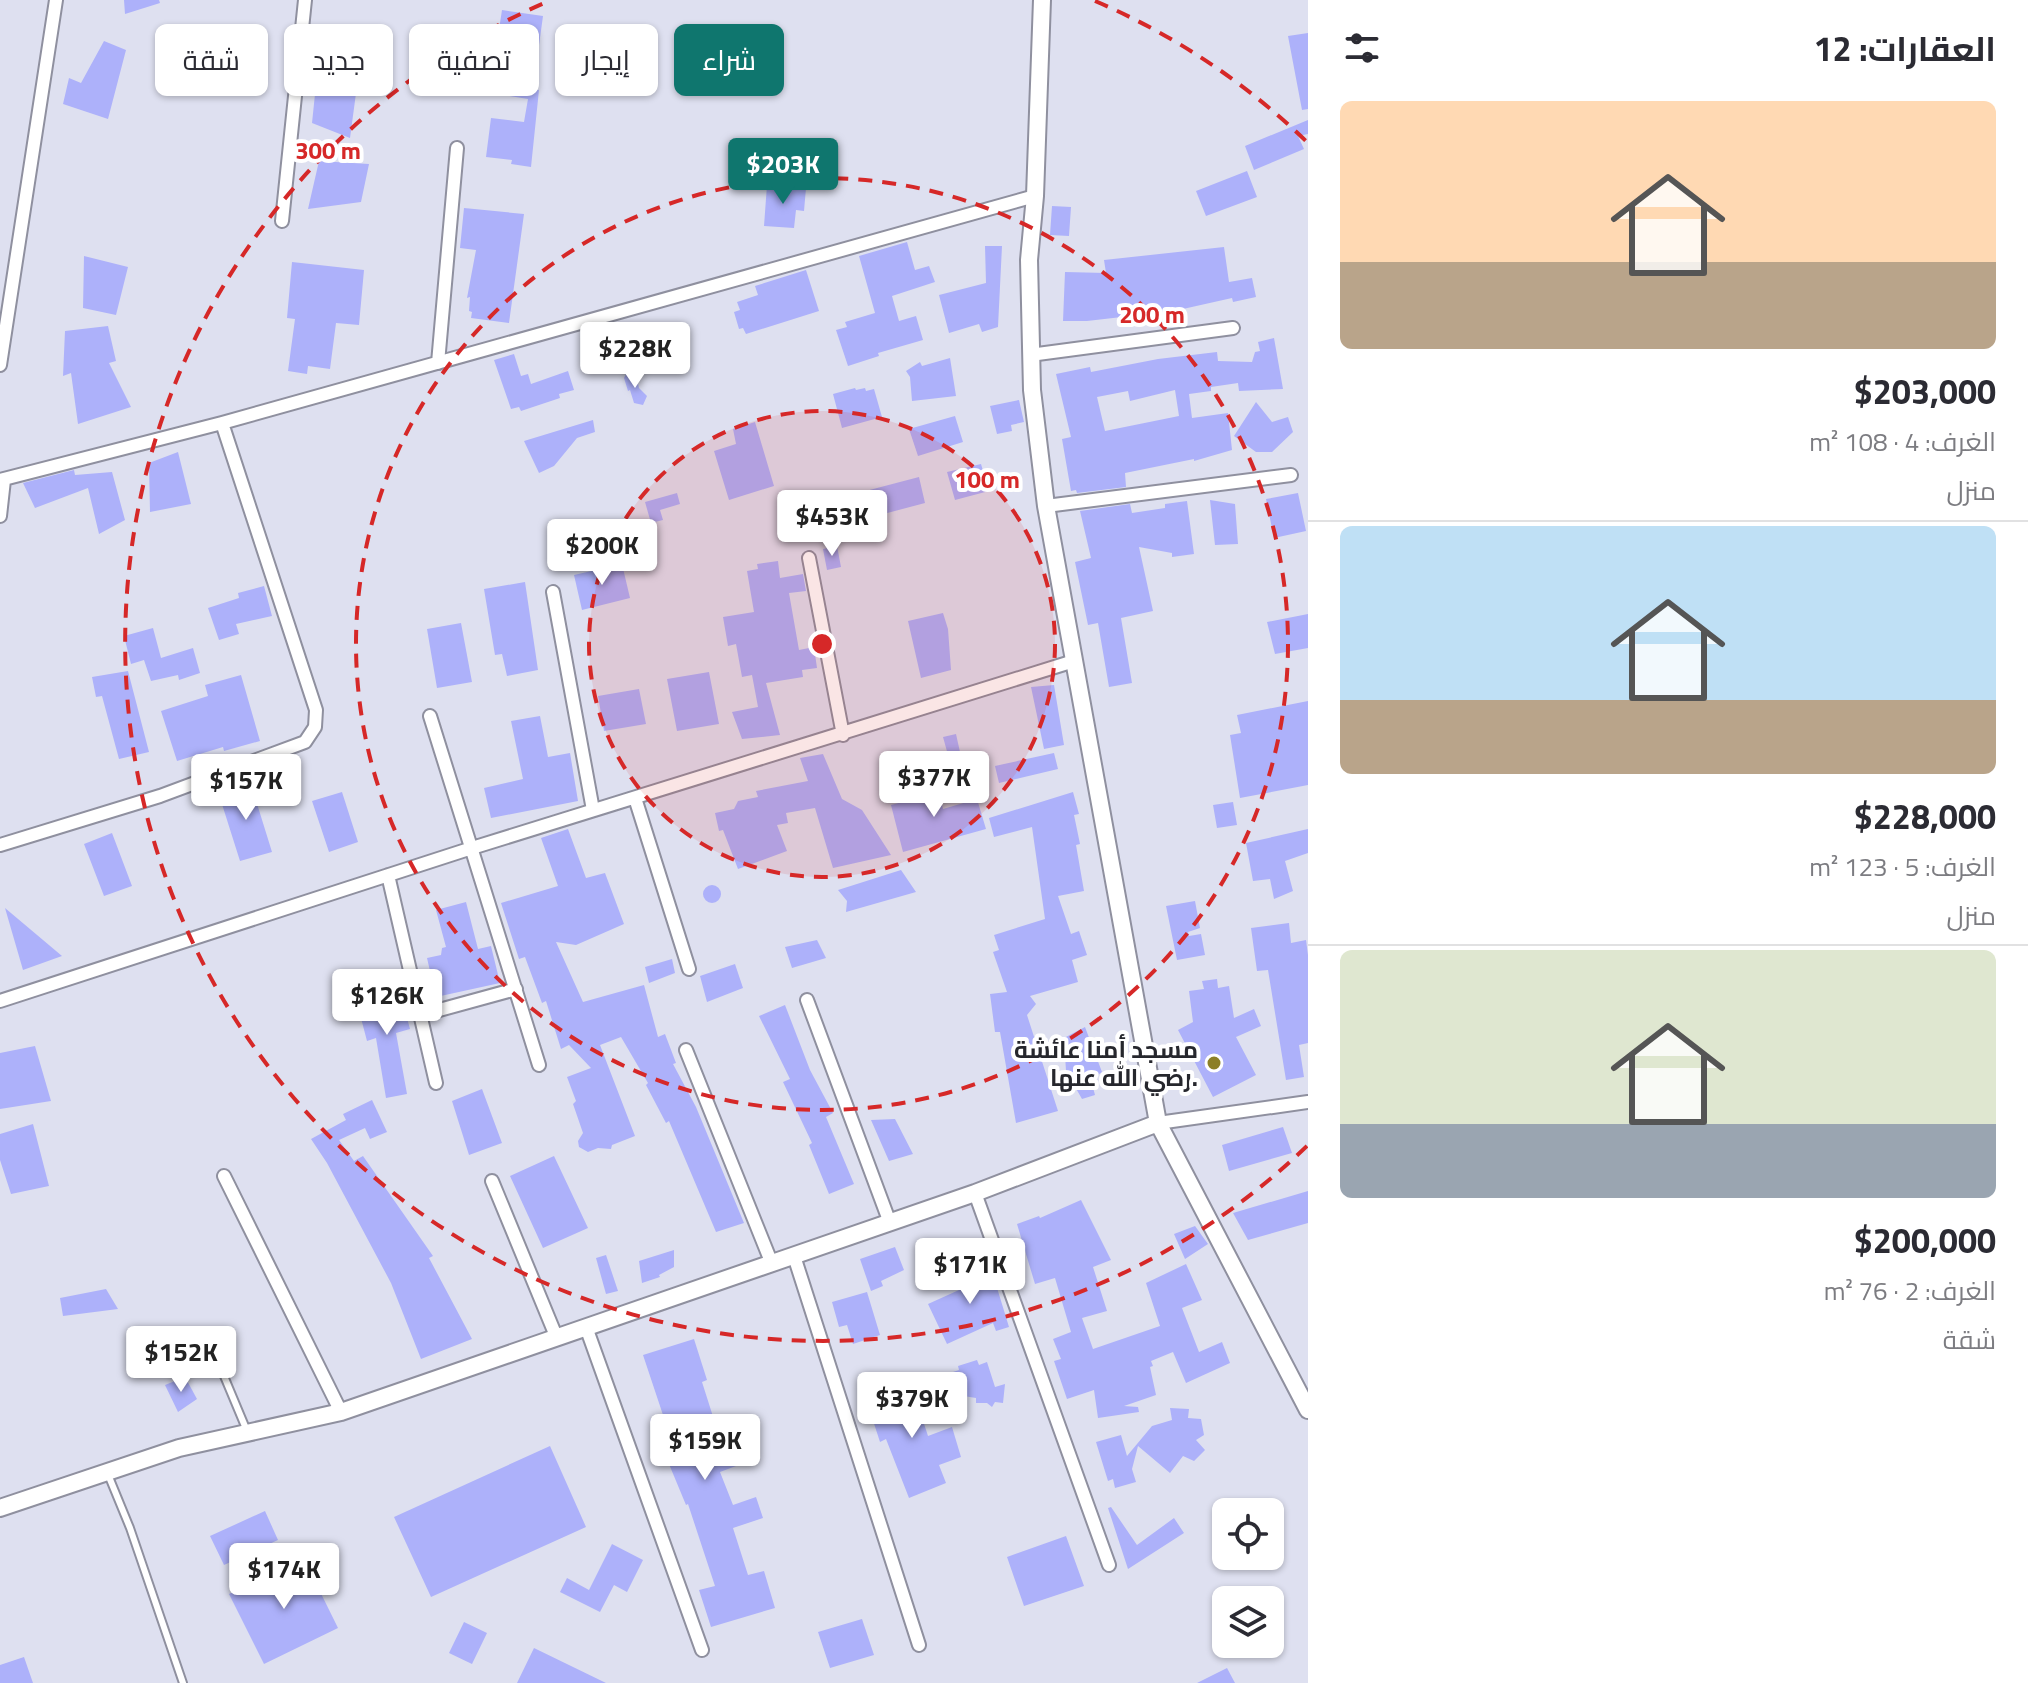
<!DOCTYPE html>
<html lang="ar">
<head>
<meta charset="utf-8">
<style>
	:root { --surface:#fff; --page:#f2f2f3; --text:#2b2b33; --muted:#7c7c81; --line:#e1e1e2; --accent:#0f766e }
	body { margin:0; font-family:"Titillium Web",Cairo,sans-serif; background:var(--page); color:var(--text); direction:rtl; height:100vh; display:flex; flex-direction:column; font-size:30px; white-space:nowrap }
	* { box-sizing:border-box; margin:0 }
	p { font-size:26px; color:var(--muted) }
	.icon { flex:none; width:44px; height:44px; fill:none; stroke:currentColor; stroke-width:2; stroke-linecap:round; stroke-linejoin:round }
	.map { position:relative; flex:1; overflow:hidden; direction:ltr }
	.details { display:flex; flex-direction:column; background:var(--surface); width:720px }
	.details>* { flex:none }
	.guide { position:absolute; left:24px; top:24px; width:760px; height:72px; direction:rtl; display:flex; gap:16px }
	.fabs { position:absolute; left:1212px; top:1498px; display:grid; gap:16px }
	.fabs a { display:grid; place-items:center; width:72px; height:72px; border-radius:12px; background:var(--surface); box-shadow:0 2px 6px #0004; font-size:40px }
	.price { position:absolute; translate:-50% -68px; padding:0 18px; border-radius:8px; background:#fff; color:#222; font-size:26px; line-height:52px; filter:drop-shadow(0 2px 4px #0008) }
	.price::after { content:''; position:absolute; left:50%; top:48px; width:24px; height:18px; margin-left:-12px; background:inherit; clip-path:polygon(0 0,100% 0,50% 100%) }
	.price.selected { background:var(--accent); color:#fff }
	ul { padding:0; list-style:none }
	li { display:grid; align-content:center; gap:16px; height:424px; padding:0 32px }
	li+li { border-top:2px solid var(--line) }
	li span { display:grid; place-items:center; height:248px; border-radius:12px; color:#555 }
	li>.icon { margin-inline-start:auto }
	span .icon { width:144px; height:144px; fill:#fffc; stroke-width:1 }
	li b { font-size:34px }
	h2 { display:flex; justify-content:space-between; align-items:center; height:96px; padding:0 32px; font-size:34px }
	.chip { padding:0 28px; border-radius:12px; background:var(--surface); box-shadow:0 2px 6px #0004; font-size:28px; line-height:72px }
	.chip.selected { background:var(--accent); color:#fff }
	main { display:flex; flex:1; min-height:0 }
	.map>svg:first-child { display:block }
	.building { fill:#adb1fa; fill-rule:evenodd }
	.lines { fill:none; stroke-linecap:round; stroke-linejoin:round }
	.lane-casing { stroke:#8f909f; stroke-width:10 }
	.street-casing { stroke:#8f909f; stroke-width:16 }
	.secondary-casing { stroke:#8f909f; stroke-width:20 }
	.lane { stroke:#fff; stroke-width:6 }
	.street { stroke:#fff; stroke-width:12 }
	.secondary { stroke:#fff; stroke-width:16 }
	.ring { fill:none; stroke:#d62828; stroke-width:4; stroke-dasharray:14 10 }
	.poi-dot { fill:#8c7f26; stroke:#fff; stroke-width:3 }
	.labels { text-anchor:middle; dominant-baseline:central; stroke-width:8; stroke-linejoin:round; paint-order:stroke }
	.poi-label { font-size:24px; font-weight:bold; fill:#26272d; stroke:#fff; text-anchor:end }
	.centre { fill:#d62828; stroke:#fff; stroke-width:4 }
	.ring-label { font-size:24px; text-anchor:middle; font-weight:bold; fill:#d62828; stroke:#fff; stroke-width:8; stroke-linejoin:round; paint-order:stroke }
</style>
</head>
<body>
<main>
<section class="details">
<h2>العقارات: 12<svg class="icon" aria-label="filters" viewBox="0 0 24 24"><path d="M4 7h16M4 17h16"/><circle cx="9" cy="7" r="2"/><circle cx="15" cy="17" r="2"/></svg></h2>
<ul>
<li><span style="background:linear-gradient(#ffd9b3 65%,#b9a48a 0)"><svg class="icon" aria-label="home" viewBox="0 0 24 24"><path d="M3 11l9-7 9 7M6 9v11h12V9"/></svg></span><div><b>$203,000</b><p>الغرف: 4 · 108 m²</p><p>منزل</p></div></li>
<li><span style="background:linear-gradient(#bfe0f5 70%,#b9a48a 0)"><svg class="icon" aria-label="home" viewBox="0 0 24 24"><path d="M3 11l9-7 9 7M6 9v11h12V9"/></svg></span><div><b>$228,000</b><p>الغرف: 5 · 123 m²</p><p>منزل</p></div></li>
<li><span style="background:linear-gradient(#dfe7d0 70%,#9aa5b1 0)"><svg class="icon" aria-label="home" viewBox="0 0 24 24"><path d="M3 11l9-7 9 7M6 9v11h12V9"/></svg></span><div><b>$200,000</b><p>الغرف: 2 · 76 m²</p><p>شقة</p></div></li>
</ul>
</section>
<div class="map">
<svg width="1308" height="1683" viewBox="0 0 1308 1683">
	<rect width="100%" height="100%" fill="#dee0f0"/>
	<path class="building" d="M124 0H159L160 3 125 14Z
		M502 10 543 16 533 89 539 90 531 167 511 164 512 160 486 157 491 118 524 122 528 99 461 88 460 95 435 91 444 29 498 36Z
		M1308 33V109L1302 110 1288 36Z
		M772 34 774 47 745 54 744 42Z
		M104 41 126 50 108 119 63 104 69 78 81 83Z
		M320 46 361 56 350 138 312 123Z
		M1308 120V134L1298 136 1304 149 1254 170 1245 146Z
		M319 161 369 164 361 202 308 209Z
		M1247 171 1257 197 1206 216 1196 191Z
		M767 185 806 188 804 211 796 210 794 228 764 226Z
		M1052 206 1071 207 1069 236 1050 235Z
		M464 208 524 214 509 323 471 318 472 312 469 311 470 297 467 298 476 250 460 248Z
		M907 242 915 270 929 266 935 282 892 296 899 321 916 316 923 340 878 353 879 356 848 366 836 330 847 327 845 322 875 313 859 256Z
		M985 246H1002L998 327 982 332 979 324 949 333 939 295 986 283Z
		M1224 247 1229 282 1252 278 1256 297 1233 302 1232 298 1174 311 1087 321H1063L1065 272 1106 273 1104 260Z
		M84 256 128 267 116 315 83 308Z
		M292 262 364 270 359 325 336 323 330 369 308 366 307 374 288 371 295 319 287 318Z
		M806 270 819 311 746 334 743 328 739 329 734 312 740 310 737 302 758 295 755 286Z
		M108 326 116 361 109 363 131 407 78 424 71 373 63 376 65 331Z
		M1274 338 1283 389 1239 391 1238 383 1211 387V391L1189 394 1192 418 1228 413 1232 450 1194 461V459L1125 473 1126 487 1077 493 1076 490 1071 491 1062 439 1071 437 1056 374 1090 367 1091 372 1158 359 1217 352 1218 361 1252 362 1255 352 1260 351 1258 342ZM1175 390 1179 416 1105 431 1097 397 1128 391 1130 401Z
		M514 354 521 376 528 374 531 384 568 371 574 390 559 394 560 398 521 411 519 407 511 409 494 360Z
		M950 358 956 396 912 401 910 377 906 371 920 362 922 366Z
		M626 374 628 377 636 374 639 388 647 396 643 405 634 403 630 390 628 391 624 378Z
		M855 388 856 390 865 388 866 391 874 389 882 417 842 428 833 394Z
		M1019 400 1024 422 1011 425 1012 431 997 434 990 406Z
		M1256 402 1272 422 1288 417 1293 432 1272 452H1256L1234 436Z
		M955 416 963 442 918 456 909 429Z
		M593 420 595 432 577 438 554 466 539 473 524 441Z
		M755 422 774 486 729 500 714 451 736 444 733 429Z
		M178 452 191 504 150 512 149 463Z
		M981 464 989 491 955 500 947 472Z
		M74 470 75 475 112 472 125 520 99 534 88 488 35 508 23 483Z
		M919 477 925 503 827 529 820 503Z
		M677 493 680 504 660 510 663 520 651 523 645 502Z
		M1298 493 1306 531 1274 538 1266 499Z
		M1210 500 1235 504 1238 544 1215 545Z
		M1187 501 1194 554 1172 557V553L1139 547 1153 611 1121 618 1132 683 1109 687 1098 623 1088 625 1075 562 1091 558 1080 511 1130 504 1132 513 1165 508V504Z
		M837 546 841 567 827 570 823 549Z
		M778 561 780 578 803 574 806 591 789 593 799 650 814 647 817 668 802 670 803 677 766 683 780 735 742 739 732 712 758 707 752 675 742 677 736 644 728 646 723 617 754 612 747 571 758 569 757 564Z
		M622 564 630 598 582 610 574 575Z
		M525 582 538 670 507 676 502 654 495 655 484 589Z
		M264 586 272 616 236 624 239 634 219 640 208 608 239 598 238 593Z
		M943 613 948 629 951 670 921 678 908 621Z
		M1308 614V648L1275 654 1267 622Z
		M461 623 472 682 437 688 427 629Z
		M153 628 161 658 193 648 200 673 179 680 178 675 151 681 144 660 131 664 124 636Z
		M128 671 149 752 119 759 102 696 96 697 92 677Z
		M709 672 719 724 677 731 667 679Z
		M241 675 260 741 224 751 223 747 177 761 161 711 208 696 205 685Z
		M1054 685 1064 745 1044 749 1031 687Z
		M639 689 646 724 604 731 598 696Z
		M1308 701V785L1240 798 1230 735 1241 733 1237 715Z
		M540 716 548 757 570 753 578 801 491 818 484 788 523 779 511 721Z
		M956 734 960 752 948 755 943 737Z
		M1054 753 1058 769 999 783 995 766Z
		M823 754 842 799 862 810 891 855 833 868 815 808 786 813 788 823 777 825 787 851 738 869 723 830 719 831 715 813 734 809 738 801 758 797 756 791 808 781 800 758Z
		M249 778 272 852 240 861 221 801 229 798 231 784Z
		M937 785 943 809 977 799 986 829 903 852 891 805 910 800 908 792Z
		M342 792 358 842 329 852 312 801Z
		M1073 792 1079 814 1074 815 1080 844 1076 845 1084 891 1058 896 1071 934 1079 931 1087 955 1072 960 1078 982 1030 996 1036 1004 1027 1015 1058 1111 1016 1123 1000 1032H995L990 994 1007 992 993 952 999 950 994 935 1045 919 1032 827 994 837 989 818Z
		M1233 802 1237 825 1217 828 1213 805Z
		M568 829 586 878 605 873 624 924 576 945 556 942 583 1002 644 985 658 1037 665 1034 676 1063 673 1064 696 1107 744 1223 716 1232 669 1121 666 1123 646 1085 648 1083 621 1037 600 1045 635 1136 612 1145 611 1149 598 1148 588 1152 579 1147 578 1141 583 1133 573 1104 576 1101 567 1077 591 1068 569 1045 561 1049 546 1001 542 1003 525 957 519 959 501 903 558 886 541 838Z
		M1308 829V853L1285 861 1293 891 1274 899 1270 879 1253 881 1246 843Z
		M112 833 132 886 104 896 84 844Z
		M901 870 916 892 846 912 847 901 838 890Z
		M703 894a9 9 0 1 1 18 0a9 9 0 1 1-18 0Z
		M1195 901 1200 928 1188 932 1189 936 1201 934 1205 955 1177 960 1166 906Z
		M466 902 478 949 491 946 500 983 436 997 427 958 441 955 442 948 446 947 436 910Z
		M5 908 62 956 23 970Z
		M1289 923 1291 943 1306 940 1308 955V1043L1299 1045 1304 1077 1286 1080 1268 970 1257 971 1251 928Z
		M817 940 826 958 792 968 785 947Z
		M672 959 675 973 649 983 645 967Z
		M735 964 743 988 707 1002 700 976Z
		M1217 979 1218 988 1229 986 1234 1018 1254 1009 1261 1026 1236 1037 1256 1075 1213 1097 1178 1030 1193 1022 1189 991 1204 989 1202 981Z
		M400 992 410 1029 396 1033 407 1094 386 1098 376 1038 367 1041 357 1003Z
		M785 1005 810 1070 833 1113 826 1117 854 1184 829 1194 809 1145 812 1143 783 1082 790 1079 759 1016Z
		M1085 1027 1102 1072 1091 1080 1095 1095 1082 1099 1066 1071 1064 1038Z
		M35 1046 51 1101 0 1109V1053Z
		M482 1089 502 1143 469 1155 452 1101Z
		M372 1100 387 1132 370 1139 365 1128 339 1140 354 1161 363 1156 433 1256 429 1258 472 1339 421 1359 391 1283 327 1163 311 1139 346 1120 343 1114Z
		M895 1119 913 1154 889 1161 871 1120Z
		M33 1124 49 1186 11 1194 0 1160V1134Z
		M1283 1127 1292 1153 1229 1171 1222 1145Z
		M554 1156 588 1228 543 1248 510 1176Z
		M1308 1191V1223L1248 1240 1233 1213Z
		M1081 1200 1111 1260 1093 1267 1107 1311 1082 1318 1093 1349 1160 1326 1146 1283 1186 1264 1202 1300 1182 1308 1199 1352 1222 1342 1230 1363 1186 1383 1173 1352 1151 1361 1153 1366 1150 1367 1156 1395 1124 1406 1138 1407 1139 1412 1098 1418 1094 1390 1067 1399 1054 1361 1061 1359 1053 1339 1071 1332 1055 1278 1035 1284 1017 1224 1039 1216 1040 1218Z
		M1195 1226 1208 1244 1185 1259 1174 1234Z
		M895 1247 904 1270 881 1281 883 1286 871 1291 860 1259Z
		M674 1250V1267L659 1275 660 1277 642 1283 639 1261Z
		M606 1255 618 1291 606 1294 596 1258Z
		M980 1261 986 1280 994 1278 1009 1327 996 1331 993 1323 947 1344 928 1304 959 1290 962 1286 956 1268Z
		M106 1289 118 1309 63 1316 60 1298Z
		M867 1292 880 1335 853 1344 847 1325 839 1327 832 1302Z
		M694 1339 707 1380 702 1382 723 1448 728 1446 736 1466 720 1472 733 1505 756 1497 763 1518 733 1528 748 1575 764 1571 775 1608 711 1627 699 1590 715 1586 688 1504 686 1505 664 1452 661 1453 650 1419 663 1415 643 1355Z
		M977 1360 979 1365 987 1362 995 1387 1005 1384 1003 1403 995 1402 992 1407 987 1403H976V1398L957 1395 950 1373 959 1370 958 1366Z
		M185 1377 197 1399 178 1412 165 1385Z
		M911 1384 928 1436 952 1427 961 1457 939 1465 946 1483 909 1498 886 1439 880 1442 866 1399Z
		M1170 1408 1189 1409 1188 1418 1201 1419 1204 1435 1196 1440 1205 1450 1194 1461 1183 1456 1170 1473 1138 1446 1132 1469 1136 1482 1115 1488 1113 1479 1108 1481 1096 1442 1121 1435 1127 1456 1152 1426 1172 1420Z
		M550 1446 586 1527 431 1597 394 1517Z
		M1111 1507 1137 1545 1174 1518 1184 1533 1128 1569 1108 1508Z
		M265 1511 278 1540 224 1565 210 1536Z
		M1066 1536 1084 1586 1024 1606 1007 1557Z
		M612 1544 643 1560 627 1592 614 1585 600 1612 560 1592 567 1578 589 1590Z
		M303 1557 338 1628 264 1664 229 1594Z
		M862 1619 874 1655 830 1668 818 1632Z
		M464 1622 487 1633 472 1664 449 1653Z
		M534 1648 606 1683H517Z
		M24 1657 33 1683H0V1665Z
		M1227 1668 1235 1683H1197Z"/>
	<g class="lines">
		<defs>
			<path id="lane" d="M206 1333 247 1431
				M107 1472 130 1528 183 1683"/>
			<path id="street" d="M282 221 305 0
				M1030 355 1233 328
				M438 363 457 148
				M0 365 56 0
				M0 480 222 423 1035 196
				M1046 506 1291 475
				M0 516 4 480
				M809 558 843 735
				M553 592 593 810
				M430 716 539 1065
				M635 798 689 969
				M0 845 160 796 305 742 315 727 316 710 222 423
				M388 875 436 1083
				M807 1000 890 1223
				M0 1001 472 848 1074 661
				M421 1015 516 989
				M686 1050 772 1264
				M1158 1123 1308 1102
				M224 1176 341 1412
				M492 1181 556 1336
				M975 1193 1109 1565
				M794 1256 919 1645
				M586 1327 702 1650"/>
			<path id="secondary" d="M1042 0 1035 196 1029 260 1032 390 1046 506 1158 1123 1308 1410
				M0 1508 179 1448 341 1412 975 1193 1158 1123"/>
		</defs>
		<use href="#lane" class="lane-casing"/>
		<use href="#street" class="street-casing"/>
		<use href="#secondary" class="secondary-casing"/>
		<use href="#lane" class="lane"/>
		<use href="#street" class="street"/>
		<use href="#secondary" class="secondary"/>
	</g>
	<circle cx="822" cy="644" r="233" fill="#d62828" fill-opacity=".12"/>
	<g class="ring">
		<circle cx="822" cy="644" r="233"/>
		<circle cx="822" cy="644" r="466"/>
		<path d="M1307 1146A698 698 0 1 1 549 1M1095 1A698 698 0 0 1 1307 142"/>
	</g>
	<circle class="poi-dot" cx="1214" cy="1063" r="8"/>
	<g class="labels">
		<g class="poi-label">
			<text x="1198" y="1049">مسجد أمنا عائشة<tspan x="1198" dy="28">رضي الله عنها.</tspan></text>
		</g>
	</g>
	<circle cx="822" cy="644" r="12" class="centre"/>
	<g class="ring-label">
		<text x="328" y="159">300 m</text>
		<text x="1152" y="323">200 m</text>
		<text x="987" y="488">100 m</text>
	</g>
</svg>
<div class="fabs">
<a><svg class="icon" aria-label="locate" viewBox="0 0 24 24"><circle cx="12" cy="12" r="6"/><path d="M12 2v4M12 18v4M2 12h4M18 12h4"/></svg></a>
<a><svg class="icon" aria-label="layers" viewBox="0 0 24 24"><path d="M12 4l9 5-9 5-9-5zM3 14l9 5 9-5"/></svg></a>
</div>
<b class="price selected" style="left:783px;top:206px">$203K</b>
<b class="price" style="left:635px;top:390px">$228K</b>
<b class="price" style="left:832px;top:558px">$453K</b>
<b class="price" style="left:602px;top:587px">$200K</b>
<b class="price" style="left:934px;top:819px">$377K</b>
<b class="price" style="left:246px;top:822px">$157K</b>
<b class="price" style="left:387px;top:1037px">$126K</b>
<b class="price" style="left:970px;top:1306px">$171K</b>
<b class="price" style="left:181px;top:1394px">$152K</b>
<b class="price" style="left:912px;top:1440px">$379K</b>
<b class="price" style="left:705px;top:1482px">$159K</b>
<b class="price" style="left:284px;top:1611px">$174K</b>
<div class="guide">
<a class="chip selected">شراء</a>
<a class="chip">إيجار</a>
<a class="chip">تصفية</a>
<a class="chip">جديد</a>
<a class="chip">شقة</a>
</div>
</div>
</main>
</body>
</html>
